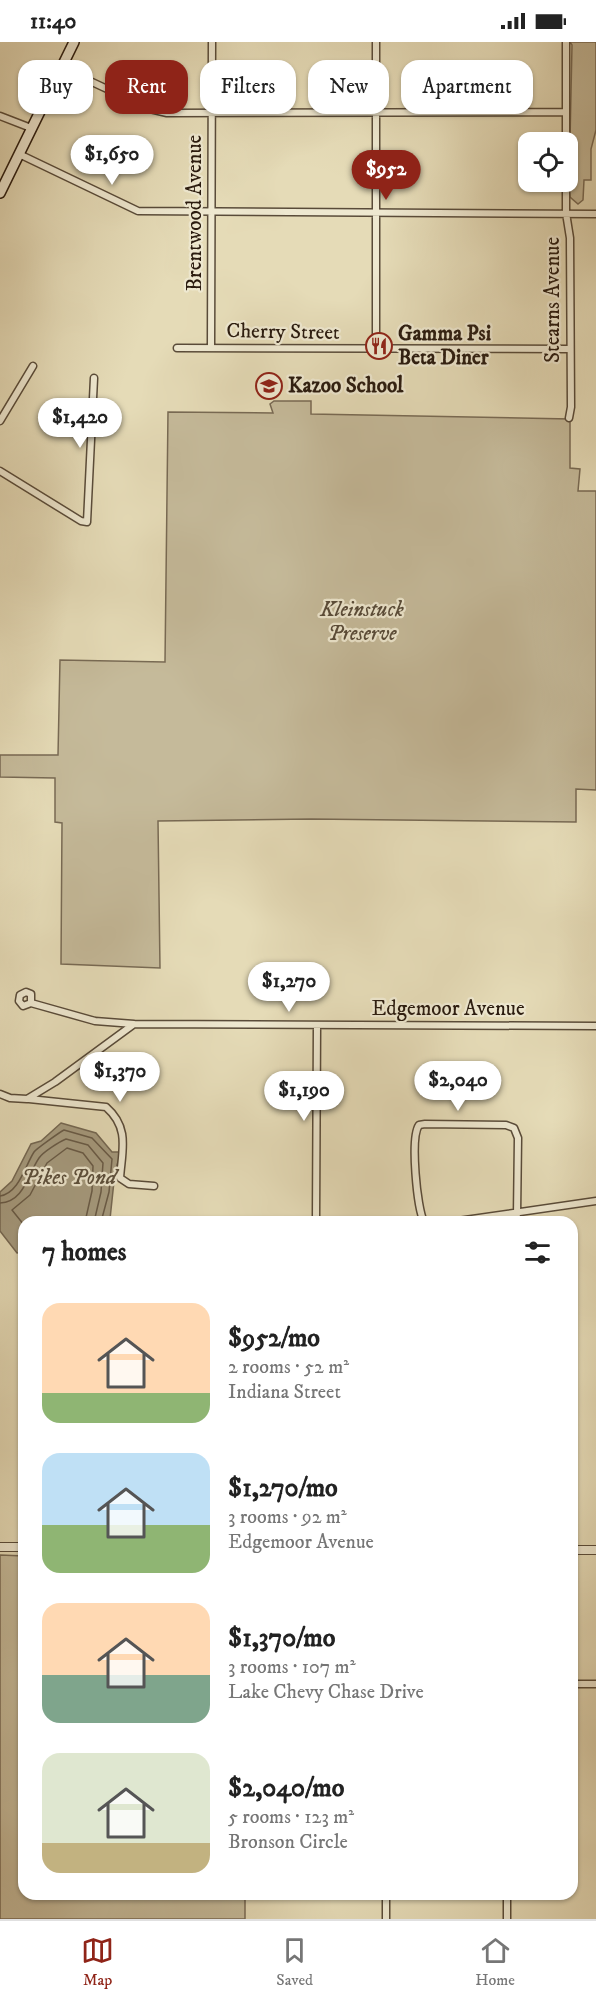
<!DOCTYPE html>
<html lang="en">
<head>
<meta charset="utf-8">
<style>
	:root { --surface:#fff; --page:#f2f2f2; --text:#222; --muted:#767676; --line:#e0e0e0; --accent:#8f2418 }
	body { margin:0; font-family:"IM FELL DW Pica",serif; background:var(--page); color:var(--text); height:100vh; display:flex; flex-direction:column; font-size:22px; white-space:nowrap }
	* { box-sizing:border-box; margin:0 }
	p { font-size:20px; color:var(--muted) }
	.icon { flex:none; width:33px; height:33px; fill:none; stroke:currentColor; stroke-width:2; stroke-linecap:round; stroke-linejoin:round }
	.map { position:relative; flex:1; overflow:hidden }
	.panel { position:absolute; left:18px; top:1174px; width:560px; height:684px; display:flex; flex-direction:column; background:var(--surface); border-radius:18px; box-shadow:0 2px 4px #0004 }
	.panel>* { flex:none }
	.guide { position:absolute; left:18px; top:18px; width:561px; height:54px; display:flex; gap:12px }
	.controls { position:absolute; left:518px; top:90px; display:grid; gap:12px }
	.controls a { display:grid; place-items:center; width:60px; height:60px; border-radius:12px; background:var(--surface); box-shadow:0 2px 4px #0004; font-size:30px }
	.price { position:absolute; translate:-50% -51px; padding:0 14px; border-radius:21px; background:#fff; color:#222; font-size:20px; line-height:39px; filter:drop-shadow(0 2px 3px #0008) }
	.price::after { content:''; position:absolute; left:50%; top:36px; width:18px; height:14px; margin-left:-9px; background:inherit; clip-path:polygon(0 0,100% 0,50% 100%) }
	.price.active { background:var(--accent); color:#fff }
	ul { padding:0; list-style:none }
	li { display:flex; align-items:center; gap:18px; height:150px; padding:0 24px }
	li span { display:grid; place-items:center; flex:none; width:168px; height:120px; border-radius:18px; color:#555 }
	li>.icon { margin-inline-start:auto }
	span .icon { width:72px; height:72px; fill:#fffc; stroke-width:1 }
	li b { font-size:26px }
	h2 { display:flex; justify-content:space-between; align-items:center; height:72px; padding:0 24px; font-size:26px }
	.chip { padding:0 21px; border-radius:18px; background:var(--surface); box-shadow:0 2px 4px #0004; font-size:21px; line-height:54px }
	.chip.active { background:var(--accent); color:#fff }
	.status { display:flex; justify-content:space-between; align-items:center; height:42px; padding:0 30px; background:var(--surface); direction:ltr }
	.status svg { height:16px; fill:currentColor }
	.dock { display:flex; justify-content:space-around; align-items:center; height:84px; border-top:2px solid var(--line); background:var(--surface); font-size:16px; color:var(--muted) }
	.dock a { display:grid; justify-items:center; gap:3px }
	.dock .active { color:var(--accent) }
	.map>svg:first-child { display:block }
	.green { fill:#c5ba9a; stroke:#786a54; stroke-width:1.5 }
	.water { fill:#a59a7e; stroke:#746752; stroke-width:1.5 }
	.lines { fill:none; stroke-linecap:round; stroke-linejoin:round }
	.shore { stroke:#685a46; stroke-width:1.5 }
	.minor-casing { stroke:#594b39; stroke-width:9 }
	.tertiary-casing { stroke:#594b39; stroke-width:10 }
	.secondary-casing { stroke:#2a1b0f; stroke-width:12 }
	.minor { stroke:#eee8d0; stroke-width:6 }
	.tertiary { stroke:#eee8d0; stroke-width:8 }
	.secondary { stroke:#eee8d0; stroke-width:9 }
	.labels { text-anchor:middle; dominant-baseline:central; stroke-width:4.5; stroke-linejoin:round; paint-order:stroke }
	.street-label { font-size:21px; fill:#2a1b0f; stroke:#eee8d0 }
	.poi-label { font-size:21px; font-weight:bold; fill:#2a1b0f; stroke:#eee8d0; text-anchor:start }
	.park-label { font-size:21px; font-style:italic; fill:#584b39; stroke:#eee8d0 }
	.water-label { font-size:22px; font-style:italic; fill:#5b4e3b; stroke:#eee8d0 }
</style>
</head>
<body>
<div class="status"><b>11:40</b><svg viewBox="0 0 49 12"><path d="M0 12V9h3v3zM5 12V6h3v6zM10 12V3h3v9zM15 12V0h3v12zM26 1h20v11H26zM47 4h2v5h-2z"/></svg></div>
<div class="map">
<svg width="596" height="1877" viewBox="0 0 596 1877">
	<rect width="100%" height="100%" fill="#e5dbb7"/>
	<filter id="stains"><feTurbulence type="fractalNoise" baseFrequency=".00333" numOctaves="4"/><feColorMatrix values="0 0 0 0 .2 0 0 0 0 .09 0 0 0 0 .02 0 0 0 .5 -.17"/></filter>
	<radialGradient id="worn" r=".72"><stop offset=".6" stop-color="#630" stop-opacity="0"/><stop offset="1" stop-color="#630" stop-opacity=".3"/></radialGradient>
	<path class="green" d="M570 0H596V88L591 107V138H584L583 158 578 162 570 155 569 147 572 3Z
		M274 359H311V372L570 377V426L580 427 578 449H596V748L576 747V780L311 777 158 779 160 926 61 922 62 781 55 780V736L0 735V713H58L60 618 165 620 168 370 273 371 270 362Z
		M0 1513 24 1514V1852L245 1853V1877H0Z"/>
	<path class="water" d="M61 1081 96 1091 112 1110H121L115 1130 110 1177 103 1180H24V1210L17 1211 0 1189V1150L12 1139 31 1102 41 1099Z"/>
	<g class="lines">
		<path class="shore" d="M0 1154C19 1151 25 1124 34 1110 36 1107 60 1090 64 1088L92 1096 112 1117 109 1150 101 1180
			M0 1161C24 1160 28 1132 39 1116 43 1110 59 1100 66 1097L88 1103 103 1121 101 1150 94 1180
			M24 1183 12 1168 30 1153 47 1121 67 1106 83 1111 93 1124 92 1149 85 1180"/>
		<defs>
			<path id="minor" d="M62 26 150 67 167 71 566 70
				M0 74 31 86
				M566 100V0
				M19 112 138 169 596 172
				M566 140V171L570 196 571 365 569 376
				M177 306 570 307
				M211 306 212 0
				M376 308V0
				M0 379 33 324
				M0 429 81 479 87 480 94 336
				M31 961V952L26 950 20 953 19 959 23 964 31 961 95 979 134 982
				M0 1052 10 1056 27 1057 55 1040 134 982 596 984
				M29 1057 106 1065C130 1086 122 1108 120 1136L129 1142 154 1144
				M316 1177 317 983
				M424 1180C417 1166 410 1096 419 1083L425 1082 506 1083 514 1086 518 1096 517 1173
				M451 1180 596 1159
				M572 1642H596
				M386 1852V1877
				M507 1852V1877"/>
			<path id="tertiary" d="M0 1505H24
				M572 1508H596"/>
			<path id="secondary" d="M0 151 74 0"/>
		</defs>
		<use href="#minor" class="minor-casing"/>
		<use href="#tertiary" class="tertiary-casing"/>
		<use href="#secondary" class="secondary-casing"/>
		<use href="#minor" class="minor"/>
		<use href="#tertiary" class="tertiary"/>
		<use href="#secondary" class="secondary"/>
	</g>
	<defs>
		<symbol id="restaurant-ring" viewBox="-11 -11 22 22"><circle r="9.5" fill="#eee8d0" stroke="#8f2418" stroke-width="1.5"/><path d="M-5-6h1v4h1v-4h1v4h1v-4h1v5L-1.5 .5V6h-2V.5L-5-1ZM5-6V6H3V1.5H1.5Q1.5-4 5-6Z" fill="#8f2418"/></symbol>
		<symbol id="school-ring" viewBox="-11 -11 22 22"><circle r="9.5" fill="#eee8d0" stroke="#8f2418" stroke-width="1.5"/><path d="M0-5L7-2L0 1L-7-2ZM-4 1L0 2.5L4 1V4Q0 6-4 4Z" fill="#8f2418"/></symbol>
	</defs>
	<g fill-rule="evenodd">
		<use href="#restaurant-ring" x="364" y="289" width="30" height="30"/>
		<use href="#school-ring" x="254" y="329" width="30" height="30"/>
	</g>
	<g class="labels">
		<g class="street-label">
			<text transform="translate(195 171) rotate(-90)">Brentwood Avenue</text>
			<text transform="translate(553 258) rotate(-90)">Stearns Avenue</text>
			<text transform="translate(283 290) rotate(1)">Cherry Street</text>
			<text x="448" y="967">Edgemoor Avenue</text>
		</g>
		<g class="poi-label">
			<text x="398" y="292">Gamma Psi<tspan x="398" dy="24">Beta Diner</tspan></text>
			<text x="288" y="344">Kazoo School</text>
		</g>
		<g class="park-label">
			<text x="362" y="568">Kleinstuck<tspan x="362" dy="24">Preserve</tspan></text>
		</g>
		<g class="water-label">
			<text x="69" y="1135">Pikes Pond</text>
		</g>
	</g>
	<rect width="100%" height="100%" filter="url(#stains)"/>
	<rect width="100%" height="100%" fill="url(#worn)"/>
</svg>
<div class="controls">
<a><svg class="icon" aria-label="locate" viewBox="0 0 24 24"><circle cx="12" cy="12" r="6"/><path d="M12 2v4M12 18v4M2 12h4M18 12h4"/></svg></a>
</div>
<b class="price" style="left:112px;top:144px">$1,650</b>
<b class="price active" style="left:386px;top:159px">$952</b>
<b class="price" style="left:80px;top:407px">$1,420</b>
<b class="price" style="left:289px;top:971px">$1,270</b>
<b class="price" style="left:120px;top:1061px">$1,370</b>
<b class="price" style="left:458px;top:1070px">$2,040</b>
<b class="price" style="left:304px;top:1080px">$1,190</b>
<div class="guide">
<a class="chip">Buy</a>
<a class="chip active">Rent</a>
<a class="chip">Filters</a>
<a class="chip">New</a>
<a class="chip">Apartment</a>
</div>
<section class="panel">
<h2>7 homes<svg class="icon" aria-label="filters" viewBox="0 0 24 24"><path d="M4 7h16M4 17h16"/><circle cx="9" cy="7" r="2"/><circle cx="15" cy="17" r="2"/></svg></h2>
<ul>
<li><span style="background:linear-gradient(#ffd9b3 75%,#8fb573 0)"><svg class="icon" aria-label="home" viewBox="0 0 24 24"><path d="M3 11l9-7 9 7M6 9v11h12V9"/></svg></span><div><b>$952/mo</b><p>2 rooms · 52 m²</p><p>Indiana Street</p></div></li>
<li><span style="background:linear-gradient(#bfe0f5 60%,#8fb573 0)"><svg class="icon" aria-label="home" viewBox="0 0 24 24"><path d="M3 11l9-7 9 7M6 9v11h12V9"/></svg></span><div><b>$1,270/mo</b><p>3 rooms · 92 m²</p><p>Edgemoor Avenue</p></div></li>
<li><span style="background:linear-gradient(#ffd9b3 60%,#7fa58c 0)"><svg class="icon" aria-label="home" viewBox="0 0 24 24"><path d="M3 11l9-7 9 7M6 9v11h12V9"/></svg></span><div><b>$1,370/mo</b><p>3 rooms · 107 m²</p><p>Lake Chevy Chase Drive</p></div></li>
<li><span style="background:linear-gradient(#dfe7d0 75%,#c2b280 0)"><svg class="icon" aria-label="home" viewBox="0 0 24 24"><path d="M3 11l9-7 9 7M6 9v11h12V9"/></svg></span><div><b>$2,040/mo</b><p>5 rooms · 123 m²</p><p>Bronson Circle</p></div></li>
</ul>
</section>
</div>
<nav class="dock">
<a class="active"><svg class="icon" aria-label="map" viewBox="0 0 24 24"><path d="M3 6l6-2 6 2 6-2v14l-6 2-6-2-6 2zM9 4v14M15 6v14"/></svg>Map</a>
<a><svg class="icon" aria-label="saved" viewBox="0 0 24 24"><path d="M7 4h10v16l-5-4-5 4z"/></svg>Saved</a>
<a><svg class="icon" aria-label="home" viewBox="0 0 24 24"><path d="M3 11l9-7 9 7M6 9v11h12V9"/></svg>Home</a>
</nav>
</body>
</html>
